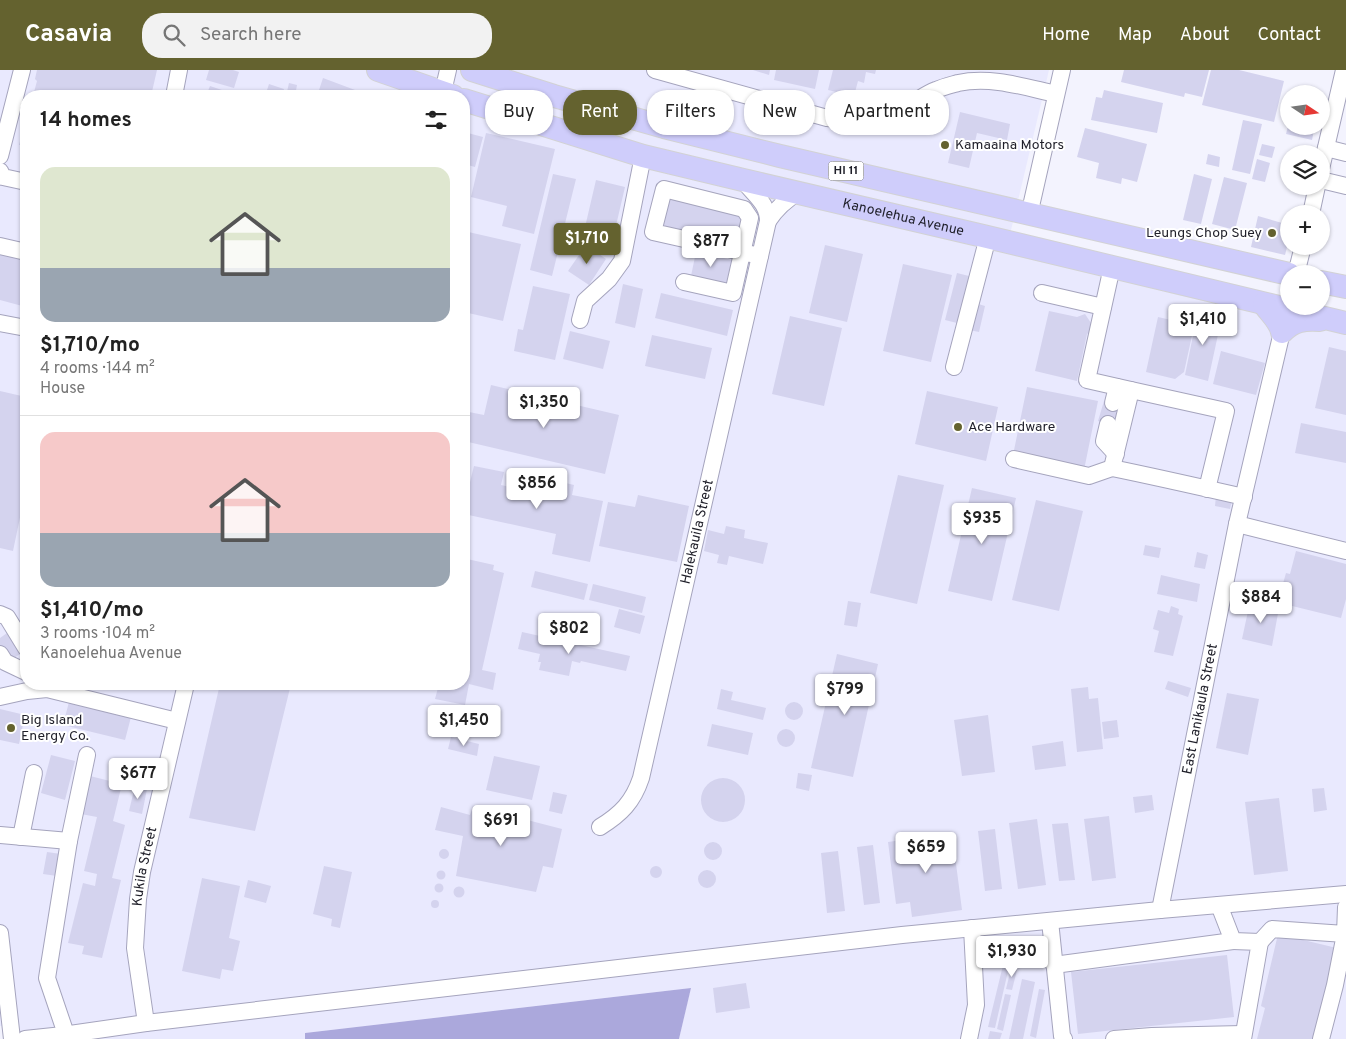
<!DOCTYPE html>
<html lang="en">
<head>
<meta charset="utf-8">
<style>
	:root { --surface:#fff; --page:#f2f2f2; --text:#222; --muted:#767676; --line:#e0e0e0; --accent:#64622f }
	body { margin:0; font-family:Overpass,sans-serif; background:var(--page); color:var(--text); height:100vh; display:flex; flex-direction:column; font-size:19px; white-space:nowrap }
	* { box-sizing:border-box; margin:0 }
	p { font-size:16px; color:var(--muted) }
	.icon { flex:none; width:28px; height:28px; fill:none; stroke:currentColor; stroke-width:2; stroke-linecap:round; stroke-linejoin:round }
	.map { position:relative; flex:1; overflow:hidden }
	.details { position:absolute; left:20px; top:20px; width:450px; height:600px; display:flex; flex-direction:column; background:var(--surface); border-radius:20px; box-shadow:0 1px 4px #0004 }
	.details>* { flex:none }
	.banner { position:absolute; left:485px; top:20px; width:475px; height:45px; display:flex; gap:10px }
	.needle { width:32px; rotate:103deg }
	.buttons { position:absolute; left:1280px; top:15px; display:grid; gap:10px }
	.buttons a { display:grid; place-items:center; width:50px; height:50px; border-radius:50%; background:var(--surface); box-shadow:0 1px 4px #0004; font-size:25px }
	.price { position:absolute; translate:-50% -42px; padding:0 11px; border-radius:5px; background:#fff; color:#222; font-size:16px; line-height:32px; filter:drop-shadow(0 1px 2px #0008) }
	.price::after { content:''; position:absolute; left:50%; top:30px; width:15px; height:11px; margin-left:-8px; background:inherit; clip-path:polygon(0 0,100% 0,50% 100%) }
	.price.on { background:var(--accent); color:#fff }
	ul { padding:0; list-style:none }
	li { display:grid; align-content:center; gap:10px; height:265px; padding:0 20px }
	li+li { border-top:1px solid var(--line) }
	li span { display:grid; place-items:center; height:155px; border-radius:15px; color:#555 }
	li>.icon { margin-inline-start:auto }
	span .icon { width:90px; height:90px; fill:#fffc; stroke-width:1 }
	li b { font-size:21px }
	h2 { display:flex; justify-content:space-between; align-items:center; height:60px; padding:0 20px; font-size:21px }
	.pill { padding:0 18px; border-radius:20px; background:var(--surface); box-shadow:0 1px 4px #0004; font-size:18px; line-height:45px }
	.pill.on { background:var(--accent); color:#fff }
	header { display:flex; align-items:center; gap:30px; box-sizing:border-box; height:70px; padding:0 25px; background:var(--accent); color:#fff }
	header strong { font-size:24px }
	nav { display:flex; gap:28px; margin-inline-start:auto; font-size:18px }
	.search { width:350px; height:45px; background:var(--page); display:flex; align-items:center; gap:12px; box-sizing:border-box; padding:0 18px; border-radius:20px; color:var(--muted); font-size:19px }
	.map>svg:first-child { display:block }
	.built { fill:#e9e9fe; fill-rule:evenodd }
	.forest { fill:#aba8dc }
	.building { fill:#d4d3ee }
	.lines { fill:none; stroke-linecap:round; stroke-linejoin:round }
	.minor-casing { stroke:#a5a4bd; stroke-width:18 }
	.highway-casing { stroke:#d2d2d4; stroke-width:24 }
	.minor { stroke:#fff; stroke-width:16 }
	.highway { stroke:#cfcdfb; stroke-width:22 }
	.poi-dot { fill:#64622f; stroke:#fff; stroke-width:2 }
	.labels { text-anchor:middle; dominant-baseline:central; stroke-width:4; stroke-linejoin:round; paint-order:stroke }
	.shield { fill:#fff; stroke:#626269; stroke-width:1 }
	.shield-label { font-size:12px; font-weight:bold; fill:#1f1f29 }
	.poi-label { font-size:14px; fill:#1f1f29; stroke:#fff; text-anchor:start }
	.street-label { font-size:14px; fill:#1f1f29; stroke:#fff }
</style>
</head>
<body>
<header>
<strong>Casavia</strong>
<div class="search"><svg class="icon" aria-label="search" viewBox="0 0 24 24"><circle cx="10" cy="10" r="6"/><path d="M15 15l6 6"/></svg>Search here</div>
<nav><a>Home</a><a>Map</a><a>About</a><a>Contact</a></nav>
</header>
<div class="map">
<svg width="1346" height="969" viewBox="0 0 1346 969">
	<rect width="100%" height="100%" fill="#f3f3fe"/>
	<path class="built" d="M0 0H1049L1007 177 1346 258V969H679L691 918 305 963V969H18L17 955 0 956ZM26 26H464V614H26Z"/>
	<path class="forest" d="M691 918 679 969H305V963Z"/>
	<path class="building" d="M37 0H157L151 26H33L37 11 35 9Z
		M209 0H233L239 2 234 18 206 10Z
		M753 0H770L769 5Z
		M776 0H819L815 19 774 10Z
		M833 0H876L875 4 866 2 864 13 858 11 854 26 828 20Z
		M1124 0H1209L1202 27 1185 23 1184 27 1121 12Z
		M1211 0H1239L1284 11 1274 52 1202 35Z
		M323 8 371 26H317Z
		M289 13 297 15 295 26H286Z
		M269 14 284 19 282 26H265Z
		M210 16 225 21 223 26H206Z
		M1104 20 1163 33 1157 63 1091 50 1096 27 1102 28Z
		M960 42 1010 54 1007 70 977 63 969 98 948 93Z
		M26 49V83L21 82 22 75H19Z
		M1243 50 1262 54 1250 104 1232 100Z
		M1288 56H1299L1314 60 1312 70 1286 64Z
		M1085 58 1147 74 1137 112 1122 108 1121 114 1096 108 1099 93 1077 87Z
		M464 62 483 67 475 97 464 94Z
		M486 63 555 79 534 164 502 156 507 136 471 127Z
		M1262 74 1275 77 1272 88 1259 85Z
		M1208 84 1220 87 1219 97 1206 94Z
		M1257 89 1270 93 1265 112 1252 109Z
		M553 104 576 109 552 206 530 200Z
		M1194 104 1212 109 1201 154 1183 150Z
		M1224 107 1247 113 1235 160 1212 154Z
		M596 110 625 117 611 177 582 170Z
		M669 127 745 145 737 177 661 158Z
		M1258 146 1289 155V169L1285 185 1251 177Z
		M464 161 521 174 503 251 464 242Z
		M586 175 606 189 589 215 568 201Z
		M825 175 863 184 847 252 809 243Z
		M696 182 732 190 726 214 691 206Z
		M0 184 26 190V237L0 230Z
		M903 194 952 205 931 292 883 281Z
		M957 203 969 206 957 253 945 250Z
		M623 214 643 219 635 258 615 253Z
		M533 216 570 224 555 290 514 281 518 259 523 260Z
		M661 223 733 240 727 266 655 248Z
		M975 233 985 236 979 262 969 260Z
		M1049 241 1077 247 1085 244 1095 259 1087 264 1077 311 1035 301Z
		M1198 241 1222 246 1208 311 1185 305Z
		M790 246 842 258 824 336 772 324Z
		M1158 247 1184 253 1193 261 1184 302 1175 309 1146 302Z
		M570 261 610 271 603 299 563 289Z
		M652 265 712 278 705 309 645 296Z
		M1329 277 1346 281V345L1315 338Z
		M1221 281 1265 293 1256 325 1213 314Z
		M491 315 619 345 605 404 464 371V341L484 345Z
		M1027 317 1098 331 1084 400 1013 385Z
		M0 321 26 327V415L25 421 26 422V439L22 438 13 481 0 478Z
		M927 321 998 337 986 391 915 374Z
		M1104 331 1122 335 1117 356 1098 351Z
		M1301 353 1346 362V393L1295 383Z
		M474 396 504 402 501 415 523 420 524 414 539 418 541 407 574 415 572 425 603 431 590 492 552 484 556 464 464 444 469 418 464 434V411L470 412Z
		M898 405 944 415 917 534 870 523Z
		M972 418 1016 428 992 531 948 521Z
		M638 425 689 436 677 492 599 476 608 432 635 437Z
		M1216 426 1232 429 1230 439 1215 436Z
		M1036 430 1083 441 1059 541 1012 530Z
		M726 456 745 460 744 468 768 473 763 494 729 486 727 495 717 493 719 485 704 481 708 460 724 464Z
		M1145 475 1161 478 1159 488 1143 485Z
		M1296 481 1346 494V529L1341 548 1284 534 1288 519 1282 517 1286 503 1290 504Z
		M1197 482 1208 485 1205 499 1194 497Z
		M467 489 494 495 493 500 504 503 482 600 496 603 493 620 469 614 465 635 435 629 439 614H464V504Z
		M535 501 588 514 584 530 531 517Z
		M1161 505 1200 514 1197 532 1157 524Z
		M593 514 646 527 642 543 589 530Z
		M848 531 861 533 857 557 844 555Z
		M1250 532 1279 538 1272 576 1242 569Z
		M1171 536 1179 539 1178 544 1183 546 1173 586 1154 582 1159 561 1153 559 1158 540 1169 543Z
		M619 539 645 546 640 564 614 557Z
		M522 562 630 586 626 601 581 591 580 593 572 591 569 606 539 600 541 592H538L540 584 518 579Z
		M7 563 20 584 8 592 0 579V568Z
		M837 584 878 594 853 707 811 698Z
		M1168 611 1191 618 1188 627 1165 619Z
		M220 614H291L255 761 189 748Z
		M1088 617 1089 629 1098 628 1103 679 1077 682 1071 619Z
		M721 619 733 622 731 630 766 638 763 650 717 639Z
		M1227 623 1259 629 1248 685 1216 678Z
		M69 632 131 647 125 670 63 655Z
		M785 641a9 9 0 1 1 18 0a9 9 0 1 1-18 0Z
		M0 639 25 645 19 674 0 670Z
		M988 645 995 702 962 706 954 650Z
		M1117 650 1119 667 1104 669 1102 652Z
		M712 654 753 663 748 685 707 676Z
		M777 668a9 9 0 1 1 18 0a9 9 0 1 1-18 0Z
		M451 667 479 674 477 686 448 679Z
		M1063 671 1066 696 1035 700 1032 676Z
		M51 685 75 691 65 730 41 723Z
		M494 686 540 696 532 730 486 720Z
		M798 703 812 705 809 721 796 718Z
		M90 706 122 714 113 751 125 755 112 808 121 810 102 888 82 884 84 876 68 873 83 813 95 816 97 804 84 801 97 747 81 744Z
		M701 730a22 22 0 1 1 44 0a22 22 0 1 1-44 0Z
		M135 716 147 719 142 744 129 741Z
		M1324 718 1327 740 1314 742 1312 719Z
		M553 722 567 725 562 744 549 741Z
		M1152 725 1154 740 1135 743 1133 727Z
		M1279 728 1288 801 1254 805 1245 732Z
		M473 736 562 759 553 798 543 796 536 822 456 806 463 766 435 760 441 737 470 745Z
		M1109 746 1116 808 1092 811 1084 749Z
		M1037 749 1046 815 1018 819 1009 753Z
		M1068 753 1075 810 1059 811 1052 754Z
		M995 759 1002 819 985 821 978 761Z
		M952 763 962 840 912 847 910 832 896 834 888 772Z
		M704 781a9 9 0 1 1 18 0a9 9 0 1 1-18 0Z
		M873 775 880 833 864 835 857 777Z
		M439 784a5 5 0 1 1 10 0a5 5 0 1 1-10 0Z
		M838 781 845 841 827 843 821 783Z
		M47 782 61 784 57 806 43 804Z
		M324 796 352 802 340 858 331 856 332 849 313 844Z
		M650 802a6 6 0 1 1 12 0a6 6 0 1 1-12 0Z
		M698 809a9 9 0 1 1 18 0a9 9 0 1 1-18 0Z
		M436.5 805a4.5 4.5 0 1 1 9 0a4.5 4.5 0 1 1-9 0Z
		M202 808 240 816 229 868 240 871 233 901 222 899 220 909 182 901Z
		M248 810 271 816 266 833 244 827Z
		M434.5 818a4.5 4.5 0 1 1 9 0a4.5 4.5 0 1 1-9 0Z
		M453.5 822a5.5 5.5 0 1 1 11 0a5.5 5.5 0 1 1-11 0Z
		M431 834a4 4 0 1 1 8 0a4 4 0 1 1-8 0Z
		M1278 864 1341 879 1315 969H1257L1265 938 1261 936Z
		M1227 885 1234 947 1078 964 1071 902Z
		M1005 887 1011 888 995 958 988 957Z
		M1012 895 1018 896 1012 920 1006 919Z
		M1022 909 1035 912 1023 969H1009Z
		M746 913 750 938 716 943 713 918Z
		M1039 919 1045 920 1036 968 1030 966Z
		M1005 924 1011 925 1003 961 997 959Z
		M990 961 1002 963 1000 969H988Z"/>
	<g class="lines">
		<defs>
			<g id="minor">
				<path d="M655 0 827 48C854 51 880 49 905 37 916 32 925 24 936 20 943 17 951 15 958 13 991 6 1024 17 1056 24"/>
				<path d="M174 26 179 0"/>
				<path d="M442 26 448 0"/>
				<path d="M1326 78 1346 83"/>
				<path d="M0 86 22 0"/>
				<path d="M1321 99 1344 0"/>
				<path d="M0 101 3 107 26 112"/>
				<path d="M1321 110 1346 116"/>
				<path d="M1311 144 1317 116"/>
				<path d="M1029 145 1062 0"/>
				<path d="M768 151C776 139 785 130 799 122"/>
				<path d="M0 176 26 182"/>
				<path d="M1112 197 1087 310 1131 320"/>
				<path d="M1296 204 1303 176"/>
				<path d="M684 212 733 223 750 148 744 139 664 119 653 162 760 186"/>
				<path d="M1042 223 1103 237"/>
				<path d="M580 250 585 231 609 209 622 191 643 86"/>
				<path d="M0 253 26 258"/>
				<path d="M954 297 988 167"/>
				<path d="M1113 333 1117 317"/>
				<path d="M1108 354 1104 371 1116 384"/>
				<path d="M1014 389 1089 406 1112 398"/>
				<path d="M1207 419 1226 341 1131 320 1112 398C1156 407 1200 417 1244 427"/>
				<path d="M1237 454 1346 481"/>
				<path d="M0 544 7 547 26 578"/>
				<path d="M0 584 5 592 26 602"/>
				<path d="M0 627 27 621 47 619 177 651"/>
				<path id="s1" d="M600 757C621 744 633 732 641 708L768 151C768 133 753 124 743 110"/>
				<path d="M0 765 69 771 47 908 66 964"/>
				<path d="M21 767 34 703"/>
				<path d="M69 771 87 685"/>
				<path d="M1219 835 1233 871 1260 872 1243 969"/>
				<path id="s2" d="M1160 840 1237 454 1282 262"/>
				<path d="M1050 851 1062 966 1064 969"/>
				<path d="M0 863 12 969"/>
				<path d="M1260 872 1272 859 1345 864 1346 837"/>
				<path d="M1054 895 1233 871"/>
				<path id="s3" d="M146 953 135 878 138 829 142 802 186 614"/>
				<path d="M25 969 63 965 146 953 902 865 1160 840 1346 824"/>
				<path d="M969 969 976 935 972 858"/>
				<path d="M1114 969 1152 966 1243 964"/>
				<path d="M1321 969 1335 915 1345 864"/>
			</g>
			<g id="highway">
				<path d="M378 0 453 26"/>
				<path d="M472 0 554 26 664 57 780 86 1289 204"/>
				<path id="s4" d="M464 30 643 86 743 110 983 166 1346 253"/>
				<path d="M1321 212 1346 217"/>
				<path d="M1264 234C1270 243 1280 251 1282 262 1294 250 1304 249 1320 250"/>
			</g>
		</defs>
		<use href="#minor" class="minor-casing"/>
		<use href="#highway" class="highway-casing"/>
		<use href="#minor" class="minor"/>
		<use href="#highway" class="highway"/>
	</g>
	<g class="poi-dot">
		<circle cx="945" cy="75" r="5"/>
		<circle cx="1272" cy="163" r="5"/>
		<circle cx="958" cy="357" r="5"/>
		<circle cx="11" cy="658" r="5"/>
	</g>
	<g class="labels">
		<rect class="shield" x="828.5" y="91.5" width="35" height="19" rx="4"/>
		<g class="shield-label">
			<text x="846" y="101">HI 11</text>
		</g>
		<g class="poi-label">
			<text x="955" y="75">Kamaaina Motors</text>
			<text x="1262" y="163" text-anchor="end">Leungs Chop Suey</text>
			<text x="968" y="357">Ace Hardware</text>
			<text x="21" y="650">Big Island<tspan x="21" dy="16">Energy Co.</tspan></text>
		</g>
		<g class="street-label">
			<text stroke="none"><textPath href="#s4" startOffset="455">Kanoelehua Avenue</textPath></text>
			<text stroke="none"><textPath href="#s1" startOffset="318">Halekauila Street</textPath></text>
			<text stroke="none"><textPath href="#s2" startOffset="205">East Lanikaula Street</textPath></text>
			<text stroke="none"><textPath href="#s3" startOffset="158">Kukila Street</textPath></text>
		</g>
	</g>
</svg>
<div class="buttons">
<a><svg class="needle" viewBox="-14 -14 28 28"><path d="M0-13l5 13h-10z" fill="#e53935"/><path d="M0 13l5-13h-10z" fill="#767676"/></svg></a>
<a><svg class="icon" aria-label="layers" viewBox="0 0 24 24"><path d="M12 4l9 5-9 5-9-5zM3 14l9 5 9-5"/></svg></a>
<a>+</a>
<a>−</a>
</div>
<b class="price on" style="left:587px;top:195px">$1,710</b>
<b class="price" style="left:711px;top:198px">$877</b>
<b class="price" style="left:1203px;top:276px">$1,410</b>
<b class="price" style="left:544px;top:359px">$1,350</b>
<b class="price" style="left:537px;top:440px">$856</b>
<b class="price" style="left:982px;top:475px">$935</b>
<b class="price" style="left:1261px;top:554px">$884</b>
<b class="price" style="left:569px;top:585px">$802</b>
<b class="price" style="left:845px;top:646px">$799</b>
<b class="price" style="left:464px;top:677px">$1,450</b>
<b class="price" style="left:138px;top:730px">$677</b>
<b class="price" style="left:501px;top:777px">$691</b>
<b class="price" style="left:926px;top:804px">$659</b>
<b class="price" style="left:1012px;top:908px">$1,930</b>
<div class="banner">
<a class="pill">Buy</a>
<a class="pill on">Rent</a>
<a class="pill">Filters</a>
<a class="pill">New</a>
<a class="pill">Apartment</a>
</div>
<section class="details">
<h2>14 homes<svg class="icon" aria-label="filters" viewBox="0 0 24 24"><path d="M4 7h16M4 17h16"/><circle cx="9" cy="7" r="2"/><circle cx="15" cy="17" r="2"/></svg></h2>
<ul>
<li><span style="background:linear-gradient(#dfe7d0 65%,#9aa5b1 0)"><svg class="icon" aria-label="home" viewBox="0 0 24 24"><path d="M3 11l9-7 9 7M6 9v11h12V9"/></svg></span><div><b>$1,710/mo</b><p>4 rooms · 144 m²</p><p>House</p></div></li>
<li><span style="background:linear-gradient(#f6c9c9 65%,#9aa5b1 0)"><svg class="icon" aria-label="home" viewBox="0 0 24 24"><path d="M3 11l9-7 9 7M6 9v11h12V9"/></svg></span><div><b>$1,410/mo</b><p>3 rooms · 104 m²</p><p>Kanoelehua Avenue</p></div></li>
</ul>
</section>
</div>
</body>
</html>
